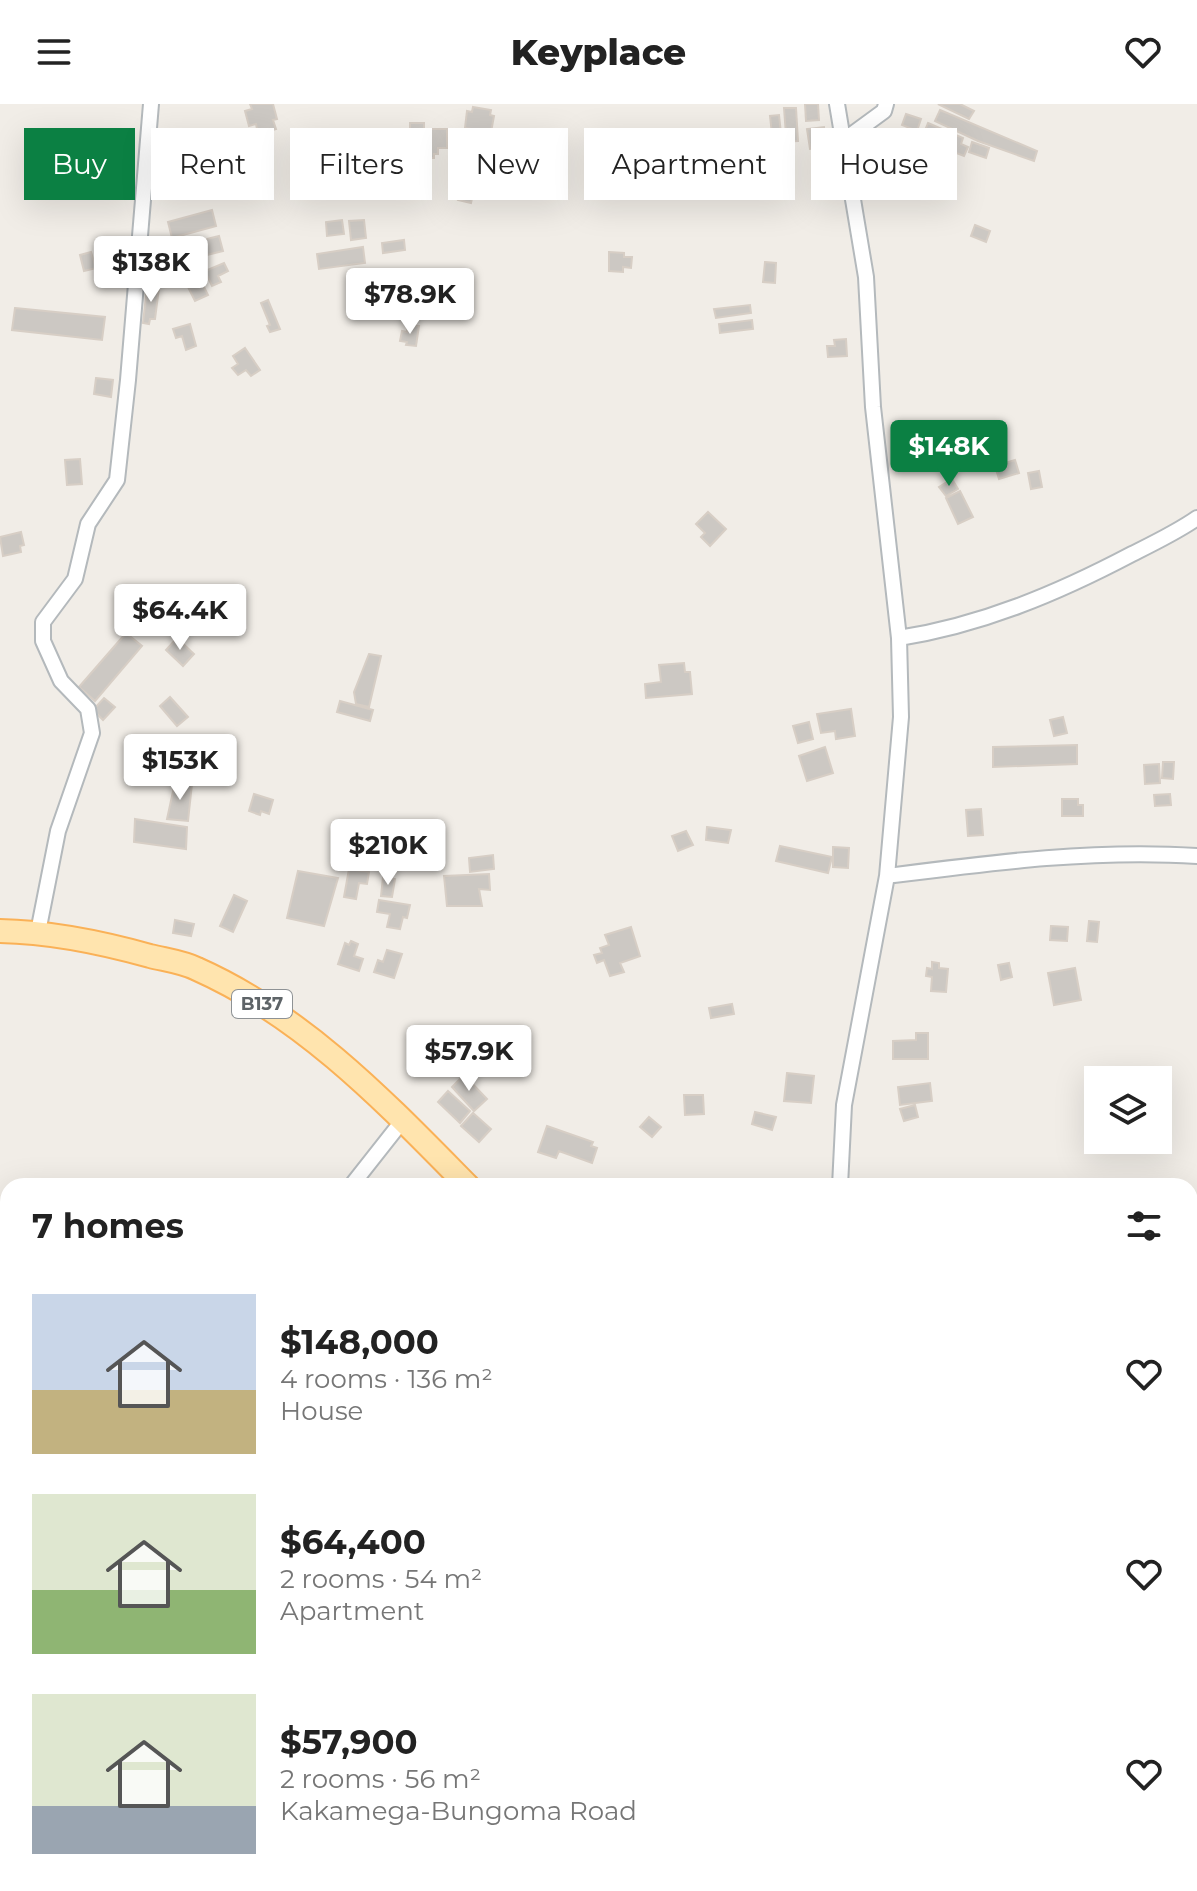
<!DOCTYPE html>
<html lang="en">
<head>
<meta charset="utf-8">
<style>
	:root { --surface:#fff; --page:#f2f2f2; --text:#222; --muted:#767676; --accent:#0b8043 }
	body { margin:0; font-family:Montserrat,sans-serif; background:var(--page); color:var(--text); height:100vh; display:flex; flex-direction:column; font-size:30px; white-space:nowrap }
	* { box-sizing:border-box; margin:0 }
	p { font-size:26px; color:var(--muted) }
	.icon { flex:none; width:44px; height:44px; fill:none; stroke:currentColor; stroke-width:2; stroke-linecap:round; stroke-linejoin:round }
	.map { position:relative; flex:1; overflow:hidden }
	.details { position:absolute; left:0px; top:1074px; width:1198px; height:714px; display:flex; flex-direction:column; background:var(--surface); border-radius:24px 24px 0 0; box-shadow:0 8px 32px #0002 }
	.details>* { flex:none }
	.top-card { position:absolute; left:24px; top:24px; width:1150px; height:72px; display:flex; gap:16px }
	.tools { position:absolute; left:1084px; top:962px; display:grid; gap:16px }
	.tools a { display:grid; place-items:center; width:88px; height:88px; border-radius:0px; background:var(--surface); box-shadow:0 8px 32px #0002; font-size:40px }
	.price { position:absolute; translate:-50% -68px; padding:0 18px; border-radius:8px; background:#fff; color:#222; font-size:26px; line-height:52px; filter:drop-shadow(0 2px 4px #0008) }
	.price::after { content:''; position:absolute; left:50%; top:48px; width:24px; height:18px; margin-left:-12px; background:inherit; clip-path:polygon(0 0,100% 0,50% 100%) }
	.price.selected { background:var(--accent); color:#fff }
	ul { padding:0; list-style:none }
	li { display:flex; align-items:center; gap:24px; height:200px; padding:0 32px }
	li span { display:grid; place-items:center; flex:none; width:224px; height:160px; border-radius:0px; color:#555 }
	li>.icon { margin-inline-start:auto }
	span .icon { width:96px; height:96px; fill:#fffc; stroke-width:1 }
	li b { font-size:34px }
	h2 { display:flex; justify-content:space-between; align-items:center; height:96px; padding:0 32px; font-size:34px }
	.tag { padding:0 28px; border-radius:0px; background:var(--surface); box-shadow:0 8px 32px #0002; font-size:28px; line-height:72px }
	.tag.selected { background:var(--accent); color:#fff }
	header { display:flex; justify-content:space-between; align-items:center; height:104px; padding:0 32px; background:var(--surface); font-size:36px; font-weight:800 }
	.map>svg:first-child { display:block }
	.building { fill:#ccc8c3; stroke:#d7cec5; stroke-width:2 }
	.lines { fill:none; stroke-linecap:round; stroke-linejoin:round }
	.minor-casing { stroke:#b4b9bc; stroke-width:18 }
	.primary-casing { stroke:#fab157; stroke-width:26 }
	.minor { stroke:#fff; stroke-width:14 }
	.primary { stroke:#ffe4ae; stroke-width:22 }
	.labels { text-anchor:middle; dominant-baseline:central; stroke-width:8; stroke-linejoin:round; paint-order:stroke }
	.shield { fill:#fff; stroke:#8e9295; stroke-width:2 }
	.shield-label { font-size:18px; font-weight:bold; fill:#5e6468 }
</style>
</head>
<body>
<header><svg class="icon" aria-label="menu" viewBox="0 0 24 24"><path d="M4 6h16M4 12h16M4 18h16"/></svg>Keyplace<svg class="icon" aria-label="heart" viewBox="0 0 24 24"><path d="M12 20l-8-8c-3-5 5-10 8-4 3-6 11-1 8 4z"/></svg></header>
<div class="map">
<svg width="1197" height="1787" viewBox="0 0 1197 1787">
	<rect width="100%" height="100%" fill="#f1ede7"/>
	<path class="building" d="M250 0H273L277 15 273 16 276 25 258 30 256 20 249 22 245 7 252 5Z
		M805 0H818L819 16 806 17Z
		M938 0H960L974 7 969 15Z
		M473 3 491 6 490 11 494 12 491 28 465 24 467 7 472 8Z
		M784 4H796L798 37 773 38 772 32 786 31Z
		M940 6 1037 47 1034 57 978 37 935 17Z
		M906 10 921 15 917 27 902 21Z
		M779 11 781 30H772L770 12Z
		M410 19H424V25H447V44H438V50H434V54H425V44H410Z
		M928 19 963 34 961 40 968 43 964 52 933 40 935 34 924 29Z
		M824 23 826 43 810 45 807 25Z
		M886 30 888 43 872 46 869 33Z
		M913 33 929 37V45H913Z
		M972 38 989 44 986 54 969 48Z
		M465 45 482 49 471 99 458 96 466 57 462 56Z
		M927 49 944 50 943 62 927 61Z
		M484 60 501 64 498 80 494 79 493 85 483 83 484 76H480Z
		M212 106 216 122 172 134 168 118Z
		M342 116 344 130 327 132 326 118Z
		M364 116 366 134 351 136 349 117Z
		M975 121 990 127 986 138 971 132Z
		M219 132 223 147 155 164 151 149Z
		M404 136 405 146 383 149 382 139Z
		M363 143 365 159 319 165 317 150Z
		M91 148 96 164 84 167 80 151Z
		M609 148 624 149V153H632L631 164 623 163V168L609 167Z
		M765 158 776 159 775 179 763 178Z
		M224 159 228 167 218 172 221 178 212 182 205 167Z
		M198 171 208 191 195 197 185 177Z
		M147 183 159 184 155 215H150L149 220 143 219Z
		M268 196 280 225 270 228 267 222 270 221 261 199Z
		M750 201 751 209 716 214 714 205Z
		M15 204 105 213 102 236 12 226Z
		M752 216 753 225 720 229 719 220Z
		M190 220 196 242 186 246 182 232 176 234 173 225Z
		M408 221 419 222 416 242 406 241 407 238 400 237 402 227 407 228Z
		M846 235 847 252 828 253 827 242H835L834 236Z
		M245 244 260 266 251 272 246 266 238 271 232 264 238 260 233 252Z
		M96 274 113 276 111 293 94 290Z
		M80 355 82 380 67 381 65 356Z
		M1015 356 1019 369 999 375 995 362Z
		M1039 367 1042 383 1031 385 1028 369Z
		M952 375 958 385 946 392 939 383Z
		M960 387 973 413 958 420 946 394Z
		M708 408 726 425 710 442 701 433 705 429 696 420Z
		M21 428 24 441 20 442 21 448 3 452 0 433Z
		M126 529 142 542 95 597 79 583Z
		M177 534 194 550 183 562 166 546Z
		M369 550 381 552 369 603 356 600 354 588Z
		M684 559 685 568H690L692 590 646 594 645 580 661 578 659 561Z
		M170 593 188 613 177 622 160 602Z
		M104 594 115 603 103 616 93 606Z
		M340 597 373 606 370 617 337 608Z
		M851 605 855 632 836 635 835 627 821 629 817 610Z
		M1063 613 1067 629 1054 632 1050 616Z
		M809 618 813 635 798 639 793 622Z
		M1077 641V660L993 663V643Z
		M825 643 833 669 807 677 799 652Z
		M1163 658H1174L1173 675 1162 674Z
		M1159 660 1160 679 1145 680 1144 661Z
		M175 678 192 680 188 717 167 715Z
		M254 690 273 696 269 710 261 707 260 711 249 707Z
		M1170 690 1171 701 1155 702 1154 691Z
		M1062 695H1078V701H1083V712H1062Z
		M981 705 983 731 968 732 966 706Z
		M135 715 187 723 186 745 134 738Z
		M707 723 731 726 728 739 706 736Z
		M686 727 693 741 678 747 672 732Z
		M780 742 832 753 828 769 776 757Z
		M833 743 849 744 848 764 833 763Z
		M493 751 494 765 470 768 469 754Z
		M349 765 369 768 367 780 359 779 356 795 344 793Z
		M298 767 338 774 324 822 287 814Z
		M489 770 490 786 479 785 482 802H447L444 772Z
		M383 773 395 775 392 793 381 792Z
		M234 791 247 797 233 828 220 822Z
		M379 796 410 801 407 814 403 813 400 825 387 823 390 810 377 808Z
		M175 816 194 820 191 832 173 829Z
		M1089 817 1099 818 1097 838 1087 837Z
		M1051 822 1068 823 1067 837 1050 836Z
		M631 823 640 852 620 859 624 868 610 872 604 856 597 859 594 851 602 849 600 844 609 841 605 831Z
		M351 837 358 840 354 852 363 855 359 867 338 860 345 839 349 841Z
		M387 846 402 850 394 874 374 868 378 856 383 858Z
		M932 858 939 859V864L948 865 946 888 931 887 932 873 926 872 927 864 932 865Z
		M1009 859 1012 873 1001 876 998 861Z
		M1075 864 1081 896 1054 901 1048 869Z
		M732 900 734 910 711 914 709 904Z
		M916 929H928V955H893V937L916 936Z
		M787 969 814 972 811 999 784 997Z
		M464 971 487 995 474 1007 452 983Z
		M930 979 932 997 900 1001 898 983Z
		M448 987 470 1007 460 1019 438 998Z
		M684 991H703L704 1010 685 1011Z
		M915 1001 918 1013 904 1017 900 1005Z
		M755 1008 776 1013 772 1026 752 1020Z
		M473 1009 491 1025 479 1038 461 1022Z
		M649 1013 661 1023 652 1033 640 1023Z
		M547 1022 593 1038 591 1042 597 1044 592 1059 559 1047 556 1054 538 1048Z
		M8 1313V1334L0 1336V1316Z
		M1197 1374V1399L1191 1401 1190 1377Z"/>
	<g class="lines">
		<defs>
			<path id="minor" d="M837 0 866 173 873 303 899 534 901 613 887 772 844 1001 840 1082
				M843 37 884 7 886 0
				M899 534C982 521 1058 489 1132 450 1154 439 1177 428 1197 414
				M887 772C989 759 1094 745 1197 752
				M38 828 58 727 92 629 88 605 61 577 43 537V518L75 475 88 420 117 376 128 276 151 0
				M351 1082 403 1016
				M881 1787 882 1780"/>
			<path id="primary" d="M0 827C52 828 100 838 150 852 166 856 183 858 197 865 305 913 386 999 468 1082
				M1049 1780 1059 1787"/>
		</defs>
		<use href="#minor" class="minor-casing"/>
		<use href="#primary" class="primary-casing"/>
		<use href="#minor" class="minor"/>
		<use href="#primary" class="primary"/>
	</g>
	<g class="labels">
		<rect class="shield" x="232" y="886" width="60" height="28" rx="6"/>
		<g class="shield-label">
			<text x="262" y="900">B137</text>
		</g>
	</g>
</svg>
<div class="tools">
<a><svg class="icon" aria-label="layers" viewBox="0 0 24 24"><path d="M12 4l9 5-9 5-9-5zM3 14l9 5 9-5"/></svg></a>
</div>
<b class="price" style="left:151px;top:200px">$138K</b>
<b class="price" style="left:410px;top:232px">$78.9K</b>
<b class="price selected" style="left:949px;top:384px">$148K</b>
<b class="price" style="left:180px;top:548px">$64.4K</b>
<b class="price" style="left:180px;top:698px">$153K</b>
<b class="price" style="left:388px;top:783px">$210K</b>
<b class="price" style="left:469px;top:989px">$57.9K</b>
<div class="top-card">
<a class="tag selected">Buy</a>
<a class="tag">Rent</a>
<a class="tag">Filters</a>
<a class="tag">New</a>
<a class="tag">Apartment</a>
<a class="tag">House</a>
</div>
<section class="details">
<h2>7 homes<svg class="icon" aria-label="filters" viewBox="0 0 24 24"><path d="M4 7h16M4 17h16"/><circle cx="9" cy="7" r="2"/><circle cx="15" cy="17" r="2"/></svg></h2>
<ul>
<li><span style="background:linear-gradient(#c9d6e8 60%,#c2b280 0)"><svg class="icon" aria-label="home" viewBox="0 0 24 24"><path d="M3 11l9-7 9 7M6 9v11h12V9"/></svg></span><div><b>$148,000</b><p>4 rooms · 136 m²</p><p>House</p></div><svg class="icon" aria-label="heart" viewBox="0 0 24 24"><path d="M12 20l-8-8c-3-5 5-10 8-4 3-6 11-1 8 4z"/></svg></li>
<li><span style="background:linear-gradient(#dfe7d0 60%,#8fb573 0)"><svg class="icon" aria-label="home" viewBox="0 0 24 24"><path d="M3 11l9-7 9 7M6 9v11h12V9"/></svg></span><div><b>$64,400</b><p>2 rooms · 54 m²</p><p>Apartment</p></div><svg class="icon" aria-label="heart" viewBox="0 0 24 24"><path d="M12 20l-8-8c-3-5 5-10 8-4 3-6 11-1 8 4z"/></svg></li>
<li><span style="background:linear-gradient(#dfe7d0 70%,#9aa5b1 0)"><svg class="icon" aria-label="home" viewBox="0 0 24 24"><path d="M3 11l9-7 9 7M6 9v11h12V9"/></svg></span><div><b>$57,900</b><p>2 rooms · 56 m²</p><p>Kakamega-Bungoma Road</p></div><svg class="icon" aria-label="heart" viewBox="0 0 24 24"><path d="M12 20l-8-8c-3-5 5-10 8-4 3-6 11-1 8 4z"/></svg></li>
</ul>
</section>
</div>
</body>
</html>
